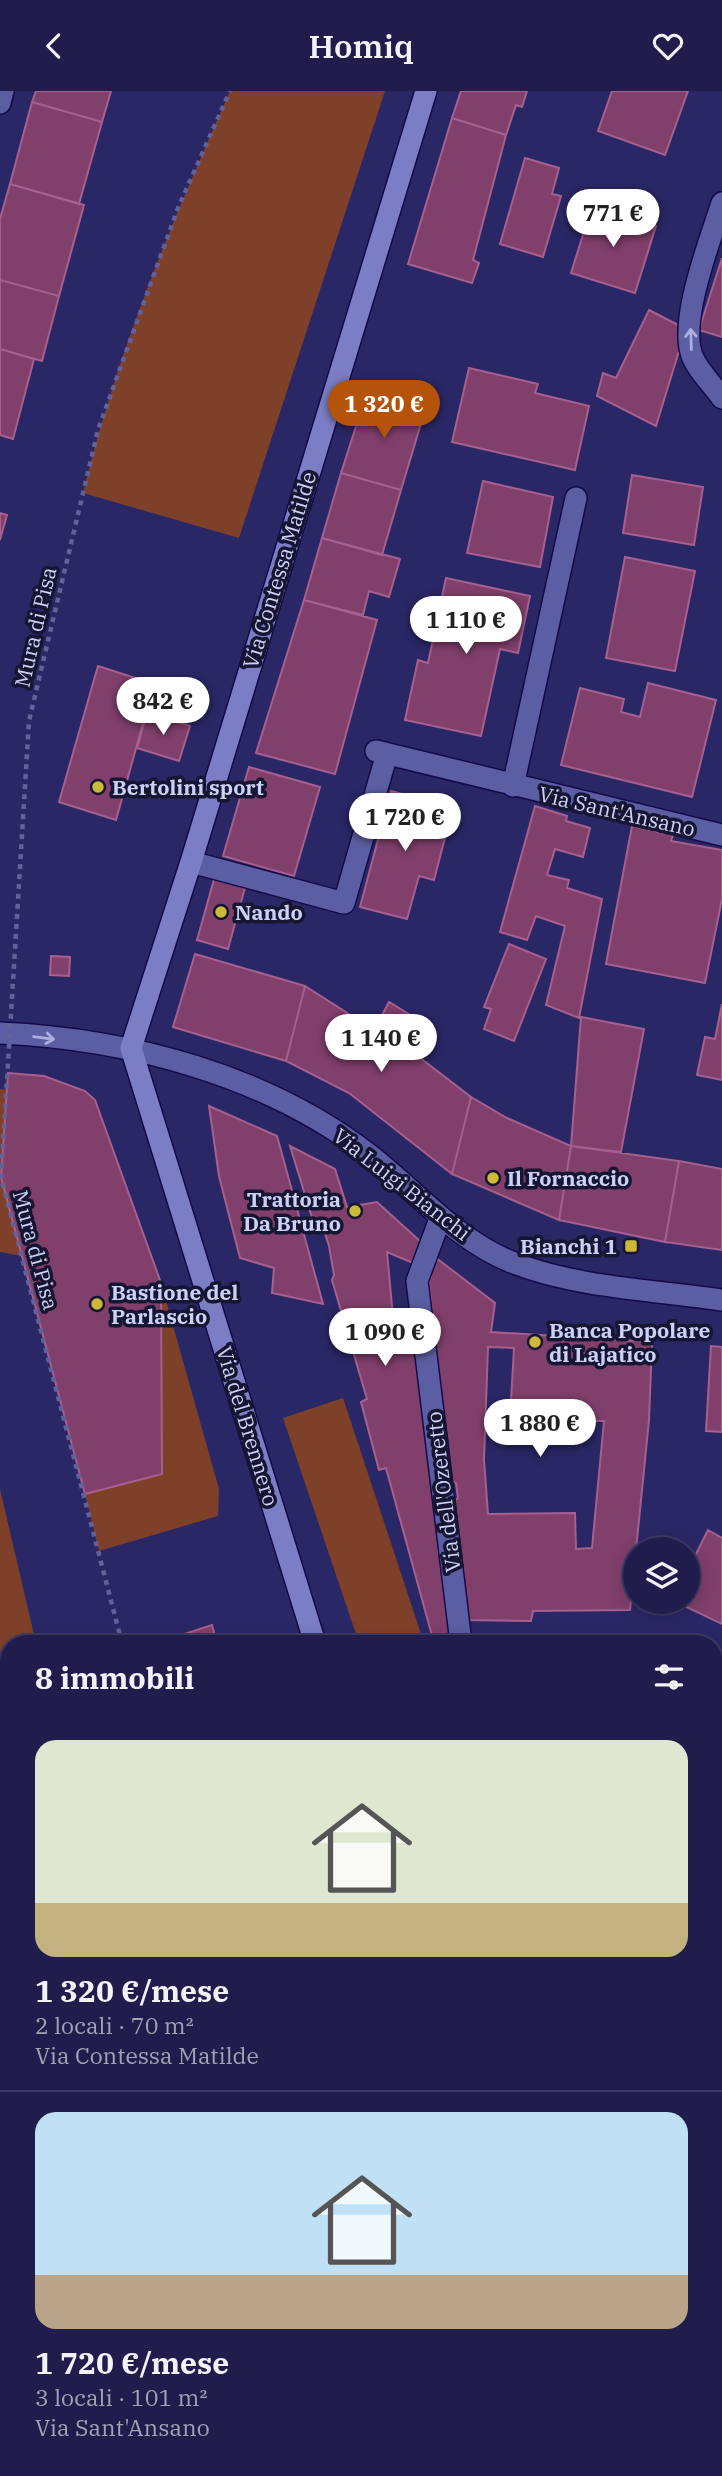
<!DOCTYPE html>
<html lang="it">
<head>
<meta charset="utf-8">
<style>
	:root { --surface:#201d4c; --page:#2d2a56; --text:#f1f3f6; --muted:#a2a2b5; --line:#3d3b64; --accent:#b45309 }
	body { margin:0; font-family:"IBM Plex Serif",serif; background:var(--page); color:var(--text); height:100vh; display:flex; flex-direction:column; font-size:26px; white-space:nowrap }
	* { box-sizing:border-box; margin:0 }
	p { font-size:23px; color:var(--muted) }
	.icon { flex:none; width:38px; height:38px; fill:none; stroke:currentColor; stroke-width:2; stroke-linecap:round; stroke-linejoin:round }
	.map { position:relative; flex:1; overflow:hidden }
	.side { position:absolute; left:0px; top:1544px; width:723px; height:842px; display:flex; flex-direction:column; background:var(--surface); border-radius:28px 28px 0 0; box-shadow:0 4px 18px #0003,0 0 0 2px var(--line) }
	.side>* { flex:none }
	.buttons { position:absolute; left:623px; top:1446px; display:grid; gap:14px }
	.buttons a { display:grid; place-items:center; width:77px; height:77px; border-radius:50%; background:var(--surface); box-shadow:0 4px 18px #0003,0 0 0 2px var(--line); font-size:35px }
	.price { position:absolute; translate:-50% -60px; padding:0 16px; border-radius:24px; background:#fff; color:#222; font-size:23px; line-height:46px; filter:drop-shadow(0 2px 4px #0008) }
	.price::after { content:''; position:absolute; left:50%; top:42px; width:21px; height:16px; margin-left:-10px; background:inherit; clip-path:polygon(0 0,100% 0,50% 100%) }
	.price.active { background:var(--accent); color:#fff }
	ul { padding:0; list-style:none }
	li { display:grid; align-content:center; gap:14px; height:371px; padding:0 35px }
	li+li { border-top:2px solid var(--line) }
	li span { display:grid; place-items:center; height:217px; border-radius:21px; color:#555 }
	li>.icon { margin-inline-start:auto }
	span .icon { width:126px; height:126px; fill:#fffc; stroke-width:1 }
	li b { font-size:30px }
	h2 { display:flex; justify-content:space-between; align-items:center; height:84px; padding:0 35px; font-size:30px }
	header { display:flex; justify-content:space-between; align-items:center; height:91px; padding:0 35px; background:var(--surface); font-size:32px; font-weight:600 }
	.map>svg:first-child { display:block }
	.green { fill:#7f4029 }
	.building { fill:#813f6c; stroke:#a6608f; stroke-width:2; fill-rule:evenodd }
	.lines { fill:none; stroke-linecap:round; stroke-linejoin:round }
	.minor-casing { stroke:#150a49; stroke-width:24 }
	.major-casing { stroke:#150a49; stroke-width:24 }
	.path { stroke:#626198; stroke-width:4.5; stroke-dasharray:5 5; stroke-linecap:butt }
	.minor { stroke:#5c5ea3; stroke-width:21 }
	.major { stroke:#7b7ec4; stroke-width:21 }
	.path-bridge { stroke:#626198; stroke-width:4.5; stroke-dasharray:5 5; stroke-linecap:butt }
	.oneway { stroke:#abaede }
	.poi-dot { fill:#ccb938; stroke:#161632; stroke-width:2.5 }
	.labels { text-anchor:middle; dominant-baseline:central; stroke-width:7; stroke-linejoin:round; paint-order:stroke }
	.street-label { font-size:21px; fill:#cdd1f8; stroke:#161632 }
	.poi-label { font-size:21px; font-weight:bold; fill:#cdd1f8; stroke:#161632; text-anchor:start }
</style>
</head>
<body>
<header><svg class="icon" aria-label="back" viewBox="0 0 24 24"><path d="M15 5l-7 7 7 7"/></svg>Homiq<svg class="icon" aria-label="heart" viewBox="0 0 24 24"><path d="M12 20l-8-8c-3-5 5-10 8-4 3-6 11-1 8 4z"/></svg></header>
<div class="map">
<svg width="722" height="2385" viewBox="0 0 722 2385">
	<rect width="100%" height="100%" fill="#2a2766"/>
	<path class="green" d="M230 0H385L239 447 83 402C116 264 172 130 230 0Z
		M0 998 7 999 1 1086 22 1165 0 1161Z
		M161 1192 219 1398 218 1425 99 1460 85 1403 162 1382Z
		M343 1307 424 1552H359L283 1327Z
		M0 1398 36 1552H9V1809H0Z
		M9 2320V2376L157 2377 119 2385H0V2322Z
		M388 2377H527L530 2385H391Z"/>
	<path class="building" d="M36 0H111L102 31 32 11Z
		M461 0H527L522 16 516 14 506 44 452 27Z
		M612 0H688L665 64 598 40Z
		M32 11 102 31 79 113 10 93Z
		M452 27 506 44 473 169 479 172 472 192 408 173Z
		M525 67 559 77 552 103 561 105 543 166 500 153Z
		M10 93 84 114 59 205 0 189V128Z
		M592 115 656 135 635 202 571 182Z
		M722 167V246L699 239Z
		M0 189 59 205 42 270 0 258Z
		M649 219 682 236 683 247 656 335 597 305 603 282 616 287Z
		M0 258 34 268 13 348 0 344Z
		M469 277 538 293 535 302 589 315 575 379 452 351Z
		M368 298 426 316 401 399 341 382Z
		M341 382 401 399 382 464 322 447Z
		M632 384 703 396 694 454 623 442Z
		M483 390 553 406 540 476 467 462Z
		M0 422 7 424 0 449Z
		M322 447 400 468 389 506 369 500 363 524 304 509Z
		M625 466 695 480 675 580 606 567Z
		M446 487 530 505 518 562 500 558 481 645 405 629 418 569 428 572Z
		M304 509 377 529 335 683 256 662Z
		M98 575 154 593 116 729 59 711Z
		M648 592 716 609 692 706 561 674 580 597 624 608 621 621 640 626Z
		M147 622 190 635 179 670 137 657Z
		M249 676 320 696 294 785 223 765Z
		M391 700 453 716 434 789 419 785 407 828 360 816Z
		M535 715 567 725 566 730 590 737 583 766 555 758 547 784 569 789 567 797 602 808 579 927 546 914 565 835 536 825 527 849 500 841Z
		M632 735 673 744 671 750 722 759V808L705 892 606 873Z
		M215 785 246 793 228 858 197 849Z
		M509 853 546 868 514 950 484 938 491 918 484 916Z
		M195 863 305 895 286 970 173 936Z
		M51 865 70 866 69 885 50 884Z
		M305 895 374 939 389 911 412 925 398 950 471 1006 452 1083 349 1002 286 970Z
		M722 913V989L697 984 705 946 715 948Z
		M581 926 644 938 621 1061 571 1055Z
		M8 982 44 985 85 1000 95 1009 161 1192 162 1383 85 1403 1 1086Z
		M471 1006 507 1027 571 1055 559 1129 452 1083Z
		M209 1015 277 1045 323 1213 272 1202 274 1177 240 1167 219 1085Z
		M290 1055 335 1078 347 1116 377 1111 421 1151 413 1172 387 1161 394 1237 417 1234 452 1552H434L386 1377 379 1379 361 1311 367 1308 332 1189 334 1184 329 1155 322 1133H314Z
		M571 1055 679 1070 665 1151 559 1129Z
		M679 1070 722 1078V1159L665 1151Z
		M435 1166 495 1212 491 1241 652 1251 649 1329 630 1519 533 1520 531 1530 466 1529 452 1411 458 1407 456 1392 449 1388 429 1192ZM488 1256 514 1257 510 1328 604 1330 592 1457 576 1458 575 1422 488 1423 484 1369Z
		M711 1255 722 1256V1341L706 1340Z
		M708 1439 722 1447V1533L674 1510H688V1479Z
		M212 1534 217 1552H157Z
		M714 1620 722 1630V1724L719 1726 722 1730V1879L714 1868Z
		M9 1859V1932L0 1904V1862Z
		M9 2099V2172L0 2175V2102Z
		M722 2189V2258L714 2260V2192Z"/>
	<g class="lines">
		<defs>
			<path id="minor" d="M0 12 3 0
				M722 112C711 147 677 233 693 267 699 281 713 294 722 307
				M376 660 722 744
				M513 695 576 407
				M191 771 344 812 384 673
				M0 942C130 948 267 984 371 1065 418 1102 457 1150 514 1172 579 1197 654 1199 722 1209
				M440 1128 417 1190 461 1552
				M714 1588 722 1591
				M714 1940 722 1951"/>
			<path id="major" d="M315 1552 131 957 191 771 426 0
				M577 2376 579 2385"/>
		</defs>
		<use href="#minor" class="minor-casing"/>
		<use href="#major" class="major-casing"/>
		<path class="path" d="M388 2376 391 2385
			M0 2384 54 2376"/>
		<use href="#minor" class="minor"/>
		<use href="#major" class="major"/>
		<path class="path-bridge" d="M122 1552 1 1086 29 630 98 339 178 117 230 0"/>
	</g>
	<defs><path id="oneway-shaft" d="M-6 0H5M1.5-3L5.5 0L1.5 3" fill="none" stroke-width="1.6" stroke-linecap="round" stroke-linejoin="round" transform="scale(1.75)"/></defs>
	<g class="oneway">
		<use href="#oneway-shaft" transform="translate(691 248) rotate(-92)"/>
		<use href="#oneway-shaft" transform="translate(44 947) rotate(7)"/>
	</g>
	<g class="poi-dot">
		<circle cx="98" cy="696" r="7"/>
		<circle cx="221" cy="821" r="7"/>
		<circle cx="493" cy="1087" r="7"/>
		<circle cx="355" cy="1120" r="7"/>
		<rect x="624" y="1148" width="14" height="14" rx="3.5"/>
		<circle cx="97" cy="1213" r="7"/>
		<circle cx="535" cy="1251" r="7"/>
	</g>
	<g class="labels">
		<g class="street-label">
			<text transform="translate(279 479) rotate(-73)">Via Contessa Matilde</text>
			<text transform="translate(35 536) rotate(-77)">Mura di Pisa</text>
			<text transform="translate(617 720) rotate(13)">Via Sant'Ansano</text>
			<text transform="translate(402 1093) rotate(38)">Via Luigi Bianchi</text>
			<text transform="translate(36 1159) rotate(75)">Mura di Pisa</text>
			<text transform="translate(248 1335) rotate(73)">Via del Brennero</text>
			<text transform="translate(443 1401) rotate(-97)">Via dell'Ozeretto</text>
		</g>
		<g class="poi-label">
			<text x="112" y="696">Bertolini sport</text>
			<text x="235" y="821">Nando</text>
			<text x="507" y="1087">Il Fornaccio</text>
			<text x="341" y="1108" text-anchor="end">Trattoria<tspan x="341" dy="24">Da Bruno</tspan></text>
			<text x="617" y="1155" text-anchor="end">Bianchi 1</text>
			<text x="111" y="1201">Bastione del<tspan x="111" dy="24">Parlascio</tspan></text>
			<text x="549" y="1239">Banca Popolare<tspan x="549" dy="24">di Lajatico</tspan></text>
		</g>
	</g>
</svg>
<div class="buttons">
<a><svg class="icon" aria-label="layers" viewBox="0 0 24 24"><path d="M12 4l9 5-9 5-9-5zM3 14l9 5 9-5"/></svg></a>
</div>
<b class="price" style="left:613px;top:158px">771 €</b>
<b class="price active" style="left:384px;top:349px">1 320 €</b>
<b class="price" style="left:466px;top:565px">1 110 €</b>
<b class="price" style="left:163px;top:646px">842 €</b>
<b class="price" style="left:405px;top:762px">1 720 €</b>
<b class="price" style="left:381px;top:983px">1 140 €</b>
<b class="price" style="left:385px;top:1277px">1 090 €</b>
<b class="price" style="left:540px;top:1368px">1 880 €</b>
<section class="side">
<h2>8 immobili<svg class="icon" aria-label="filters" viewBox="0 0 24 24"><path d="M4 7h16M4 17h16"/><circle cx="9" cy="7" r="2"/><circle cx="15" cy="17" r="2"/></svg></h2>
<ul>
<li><span style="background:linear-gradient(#dfe7d0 75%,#c2b280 0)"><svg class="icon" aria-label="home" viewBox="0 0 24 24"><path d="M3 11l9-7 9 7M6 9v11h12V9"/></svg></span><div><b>1 320 €/mese</b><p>2 locali · 70 m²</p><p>Via Contessa Matilde</p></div></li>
<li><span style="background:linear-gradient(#bfe0f5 75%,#b9a48a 0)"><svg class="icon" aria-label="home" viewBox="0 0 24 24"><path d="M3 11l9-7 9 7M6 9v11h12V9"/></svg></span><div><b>1 720 €/mese</b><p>3 locali · 101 m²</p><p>Via Sant'Ansano</p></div></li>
</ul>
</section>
</div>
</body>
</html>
